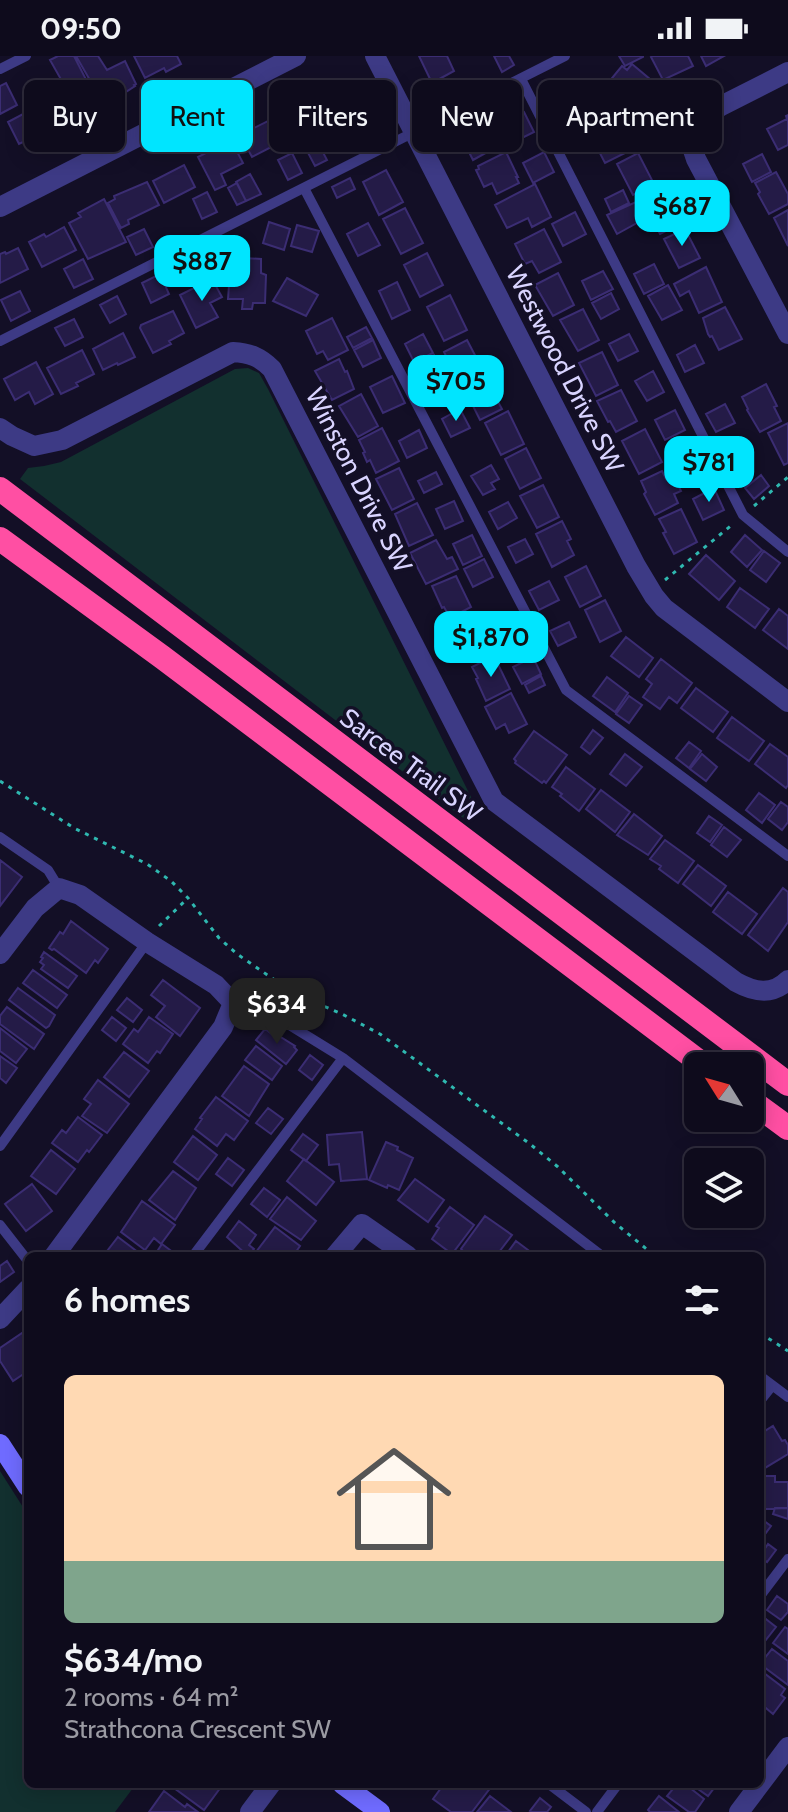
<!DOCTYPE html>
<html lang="en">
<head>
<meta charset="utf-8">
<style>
	:root { --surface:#0e0b1c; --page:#171425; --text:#f1f3f6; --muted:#9b9ba3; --line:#2e2b3b; --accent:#00e5ff }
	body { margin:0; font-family:Cabin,sans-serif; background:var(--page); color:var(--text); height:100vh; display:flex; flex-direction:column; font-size:30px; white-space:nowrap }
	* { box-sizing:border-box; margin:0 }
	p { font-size:26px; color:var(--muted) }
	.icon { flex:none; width:44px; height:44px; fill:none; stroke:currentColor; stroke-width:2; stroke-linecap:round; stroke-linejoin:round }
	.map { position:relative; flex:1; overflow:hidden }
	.drawer { position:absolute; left:24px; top:1196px; width:740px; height:536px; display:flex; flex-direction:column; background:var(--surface); border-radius:12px; box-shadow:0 4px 20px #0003,0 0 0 2px var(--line) }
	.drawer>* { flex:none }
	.guide { position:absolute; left:24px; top:24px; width:740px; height:72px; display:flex; gap:16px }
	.needle { width:52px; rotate:307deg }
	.buttons { position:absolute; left:684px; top:996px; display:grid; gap:16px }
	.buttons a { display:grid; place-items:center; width:80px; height:80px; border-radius:12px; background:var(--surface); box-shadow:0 4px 20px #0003,0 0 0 2px var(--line); font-size:40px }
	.price { position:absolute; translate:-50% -68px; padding:0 18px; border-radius:16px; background:var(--accent); color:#111; font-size:26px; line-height:52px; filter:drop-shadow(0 2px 4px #0008) }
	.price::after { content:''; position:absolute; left:50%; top:48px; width:24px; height:18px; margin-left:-12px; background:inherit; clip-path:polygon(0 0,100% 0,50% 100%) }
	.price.active { background:#222; color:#fff }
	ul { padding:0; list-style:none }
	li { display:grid; align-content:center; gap:16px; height:424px; padding:0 40px }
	li span { display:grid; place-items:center; height:248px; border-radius:12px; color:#555 }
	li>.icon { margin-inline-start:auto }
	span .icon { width:144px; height:144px; fill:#fffc; stroke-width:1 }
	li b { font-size:34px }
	h2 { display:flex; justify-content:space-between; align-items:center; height:96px; padding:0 40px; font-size:34px }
	.tag { padding:0 28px; border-radius:12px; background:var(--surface); box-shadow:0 4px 20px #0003,0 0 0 2px var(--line); font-size:28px; line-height:72px }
	.tag.active { background:var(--accent); color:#111 }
	.status { display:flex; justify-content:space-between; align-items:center; height:56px; padding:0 40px; background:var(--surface); direction:ltr }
	.status svg { height:22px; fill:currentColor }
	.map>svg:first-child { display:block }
	.green { fill:#12302f }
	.building { fill:#241b47; stroke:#3b2d73; stroke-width:2 }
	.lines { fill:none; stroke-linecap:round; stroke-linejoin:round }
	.path { stroke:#2fb8b0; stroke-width:3; stroke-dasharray:4 6; stroke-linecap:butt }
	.lane { stroke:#3d3a85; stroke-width:10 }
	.street { stroke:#3d3a85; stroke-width:20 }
	.secondary { stroke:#6f6bff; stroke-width:20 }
	.highway { stroke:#ff4fa3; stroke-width:24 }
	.labels { text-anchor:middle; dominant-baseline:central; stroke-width:7; stroke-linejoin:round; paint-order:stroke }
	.street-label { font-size:26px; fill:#d9d4ff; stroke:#130f26 }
</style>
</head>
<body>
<div class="status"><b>09:50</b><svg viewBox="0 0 49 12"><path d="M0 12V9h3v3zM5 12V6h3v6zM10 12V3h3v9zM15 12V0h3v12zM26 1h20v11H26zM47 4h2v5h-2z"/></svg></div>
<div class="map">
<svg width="788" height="1756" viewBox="0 0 788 1756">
	<rect width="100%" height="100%" fill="#130f26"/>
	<path class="green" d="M248 312 259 317 268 333 476 751 466 764 20 423 28 412 44 410 61 406 235 313Z
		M0 1415 28 1459V1728H136L115 1756H0Z"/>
	<path class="building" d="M58 0H74L98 47 92 50 93 52 58 68 46 44 67 34 50 4Z
		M76 0H98L107 14 125 5 136 28 134 29 135 30 118 41 116 38 102 45Z
		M134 0H177L181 8 166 16 164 12 145 22Z
		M419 0H447L454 15 432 27Z
		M494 0H509L514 9 502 16Z
		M619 0H643V1L625 10Z
		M653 0H688L693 10 663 24 651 1Z
		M701 0H724L706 10Z
		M632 8 651 24 643 34 646 36 639 44 637 42 628 53 603 33 622 10 627 14Z
		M344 25 365 64 342 76 322 37Z
		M6 27 17 49 0 58V30Z
		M552 33 575 40 587 64 564 76 545 37Z
		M315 43 326 65 294 82 283 60Z
		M40 49 52 72 19 88 8 66Z
		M487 55 493 67 489 69 502 88 473 104 468 94 465 95 455 72 474 59 475 61Z
		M524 56 534 76 514 86 504 66Z
		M788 59V89L778 94 767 73 787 63 786 60Z
		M272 63 283 85 252 101 240 79Z
		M612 64 627 96 605 107 589 76Z
		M365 68 373 84 353 94 345 77Z
		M231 84 243 107 221 118 226 129 215 134 198 101Z
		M318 87 327 104 315 110 306 93Z
		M506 96 518 121H516L519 127 497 138 492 127 484 131 476 114 479 113 478 110Z
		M544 96 554 116 533 127 523 107Z
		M292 97 302 117 288 124 278 104Z
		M638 97 654 128 633 139 617 108Z
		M762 98 771 116 752 126 743 108Z
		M184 109 195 131 164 147 153 125Z
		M386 114 403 146 379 159 363 126Z
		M776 116 788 138V148L769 158 758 138 760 136 755 127Z
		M250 118 261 138 246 145 236 126Z
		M350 122 355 133 337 142 332 131Z
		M147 126 159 149 128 164 129 168 121 172 108 147 115 143 114 140Z
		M237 127 246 145 237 149 228 132Z
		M535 128 551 161 532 171 528 162 507 172 495 149Z
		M666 133 684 166 660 178 655 168 651 171 645 160 650 158 643 144Z
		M623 134 629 147 611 156 605 143Z
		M207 136 217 156 202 163 193 143Z
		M104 143 126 186 88 203 69 167 81 161 78 157Z
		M636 146 644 163 617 178 607 159Z
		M405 152 423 187 401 198 383 163Z
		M788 154V190L774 162Z
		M575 156 586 178 563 190 552 168Z
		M269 166 290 173 284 194 263 187Z
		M368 167 380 189 358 200 347 178Z
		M297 169 319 175 312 196 291 190Z
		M64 171 76 194 42 211 29 186 44 178 46 181Z
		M144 173 153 191 136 199 127 181Z
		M544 173 561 206 539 217 532 205 525 208 515 188Z
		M685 173 700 202 679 212 664 183Z
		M18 192 28 213 0 227V198L5 196 6 198Z
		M427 197 443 229 420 241 404 209Z
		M243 202 261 203V217L266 219 265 247H253L252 253H242L243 243H228L230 215H242Z
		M83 203 93 223 74 232 64 213Z
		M654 208 664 228 644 238 634 218Z
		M706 211 722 246 699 257 689 235 680 240 674 228Z
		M603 215 613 233 591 244 582 225Z
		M558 217 574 249 553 260 535 229Z
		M160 218 169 238 151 247 142 227Z
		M287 222 318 239 306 260 273 245Z
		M212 223 222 241 210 247 218 261 196 272 180 239Z
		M397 226 410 254 392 263 379 235Z
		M668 229 682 254 662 264 648 240Z
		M20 235 30 255 11 265 1 244Z
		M611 237 619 253 601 263 592 247Z
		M450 239 467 274 444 285 427 251Z
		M117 240 126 258 110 267 100 249Z
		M725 251 742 283 719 294 712 280 710 281 708 278 703 262Z
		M583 253 599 284 578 295 560 264Z
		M173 255 184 277 169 285 171 288 153 297 140 272 141 269Z
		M332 262 348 294 328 304 323 295 317 298 306 275Z
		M74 263 83 281 65 290 55 272Z
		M366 271 372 282 353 292 347 281Z
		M123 277 135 301 118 309 117 307 103 314 93 293Z
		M423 278 433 297 414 306 405 288Z
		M629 278 638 295 618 305 609 288Z
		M373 284 381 302 363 311 354 294Z
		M467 284 478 305 475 306 481 317 460 328 444 296Z
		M695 289 704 307 685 316 677 299Z
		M82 294 94 318 76 327 78 330 61 338 47 312Z
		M602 296 618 329 596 340 579 307Z
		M434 299 440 312 422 321 416 308Z
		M339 303 345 316 347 315 354 333 332 344 315 315Z
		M36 306 53 338 35 348 29 336 15 344 4 323Z
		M653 315 664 336 647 345 635 325Z
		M490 319 501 340 496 342 502 353 480 364 464 332Z
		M392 320 405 347 383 357 370 331Z
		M766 328 777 350 774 351 781 365 760 376 747 354 748 353 742 341Z
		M621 334 637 365 616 376 610 365 608 366 597 345Z
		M361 338 378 370 358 381 339 350Z
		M725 348 735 367 716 376 706 358Z
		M460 353 470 372 451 381 442 363Z
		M675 354 685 374 665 384 655 364Z
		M508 355 524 388 501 399 485 367Z
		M788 367V407L784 409 768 377Z
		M382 372 399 405 376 417 370 404 367 406 363 397 365 396 359 384Z
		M645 373 662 406 639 418 622 385Z
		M419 374 427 392 407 402 399 385Z
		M526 392 541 422 520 433 505 403Z
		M694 394 703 412 683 422 674 404Z
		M491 409 499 423 491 427 495 433 483 439 471 420Z
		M399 412 414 443 392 454 376 423Z
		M662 415 666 423 673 419 681 435 674 438 678 447 655 459 644 438 646 436 641 425Z
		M436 416 442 428 424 437 418 425Z
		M761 419 769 430 754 443 745 432Z
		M543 429 559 461 537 472 520 440Z
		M714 432 724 454 703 464 693 443Z
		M454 445 463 465 445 473 436 453Z
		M508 446 517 462 498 473 489 456Z
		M417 447 433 479 409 490 395 458Z
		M681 453 697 486 674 498 663 477 666 476 659 463Z
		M562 465 571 483 567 485 574 499 552 511 536 478Z
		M472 479 482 500 463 509 453 488Z
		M745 479 762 494 747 511 731 496Z
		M525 483 533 498 516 507 508 491Z
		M436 484 447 503 452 501 458 513 426 528 410 497Z
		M764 495 780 507 766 526 750 514Z
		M706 499 735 525 719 544 689 518Z
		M484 503 493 521 473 531 464 513Z
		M586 510 601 540 580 551 565 521Z
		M456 520 471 551 450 562 444 551 442 552 432 530Z
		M549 525 559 544 539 554 529 535Z
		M740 532 769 553 755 572 727 551Z
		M605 544 621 575 600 586 585 554Z
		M779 553 788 560V593L763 574Z
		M479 562 495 594 472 606 456 573Z
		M569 566 576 581 558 590 550 575Z
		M626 581 653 602 639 621 611 600Z
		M494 600 510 633 486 645 476 623 478 622 472 611Z
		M533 601 541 618 522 628 513 611Z
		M661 603 692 627 677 647 669 641 660 653 643 641 652 628 646 623Z
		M541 620 545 629 529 637 525 629Z
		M607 621 628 637 615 656 593 640Z
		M696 632 728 656 713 676 681 652Z
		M511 637 527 668 509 677 505 668 496 673 485 651Z
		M629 640 642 649 629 667 616 658Z
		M732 661 764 685 749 705 717 682Z
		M593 674 603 682 590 698 581 691Z
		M534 675 567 699 546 727 544 725 542 727 515 707 516 705 514 703Z
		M689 686 701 695 689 712 676 702Z
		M770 688 788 701V729L786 732 755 708Z
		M625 698 642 711 626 730 610 718Z
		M702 698 717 711 706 725 690 713Z
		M566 711 595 733 579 755 560 740 562 738 552 731Z
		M601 734 630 756 615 776 586 753Z
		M759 737 775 749 762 767 746 754Z
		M781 746 788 751V766L782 774 768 763Z
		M634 758 662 780 648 799 617 779Z
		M709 760 722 769 710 786 697 777Z
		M724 771 741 784 727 801 711 789Z
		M665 784 694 805 678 827 659 813 661 810 650 803Z
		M0 804 22 821 0 850Z
		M698 809 726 830 711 850 683 828Z
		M783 832 788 836V866L768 895 748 879Z
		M728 836 757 858 742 878 713 856Z
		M71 865 108 893 98 907 95 904 86 917 54 893 52 894 49 892 60 876 63 878Z
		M44 896 77 920 68 932 41 913 44 909 40 906 43 902 41 901Z
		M33 914 67 939 57 952 23 927Z
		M163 924 200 952 180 980 156 961 165 950 151 939Z
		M18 932 55 959 49 970 46 972 9 944Z
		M127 942 142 954 133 966 117 954Z
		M7 951 44 978 34 993 0 968V960Z
		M112 961 126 972 116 985 102 974Z
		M149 961 173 978 160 997 157 995 148 1007 123 988 134 973 138 976Z
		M0 972 27 993 16 1007 0 995Z
		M265 973 277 982 279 980 295 990 294 991 297 994 286 1008 256 984Z
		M256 990 282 1010 272 1024 245 1004Z
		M124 996 149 1015 129 1041 104 1021Z
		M310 999 323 1009 312 1024 299 1014Z
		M0 1000 17 1012 6 1027 0 1022Z
		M244 1010 269 1028 249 1060 222 1040Z
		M98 1024 129 1048 107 1077 82 1060 91 1048 84 1043Z
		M216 1041 248 1065 234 1084 226 1078 217 1090 195 1073 202 1063 200 1062Z
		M268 1052 283 1063 271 1078 256 1067Z
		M78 1061 102 1079 89 1096 87 1094 78 1106 52 1087 62 1074 66 1077Z
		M362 1076 367 1123 341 1125 339 1108 329 1109 327 1079Z
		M303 1078 318 1089 306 1105 291 1094Z
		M193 1080 217 1099 198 1124 174 1106Z
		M386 1086 398 1091 397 1094 413 1102 399 1134 388 1129 387 1132 369 1124Z
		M51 1094 75 1113 56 1138 31 1120Z
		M228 1102 244 1114 232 1130 216 1118Z
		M304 1103 334 1126 316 1149 287 1125Z
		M173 1115 196 1132 175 1164 149 1144Z
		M415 1123 444 1144 428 1166 398 1144Z
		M32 1128 52 1155 26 1175 5 1148Z
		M264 1132 280 1144 267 1161 251 1148Z
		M287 1141 316 1165 301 1184 270 1163Z
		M142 1145 175 1169 161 1188 154 1182 145 1194 121 1176Z
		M450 1151 474 1169 452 1198 432 1183 439 1172 436 1170Z
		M485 1160 512 1179 496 1200H468L461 1193Z
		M239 1165 256 1179 249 1189 254 1193 248 1200 227 1181Z
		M275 1171 300 1190 293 1200H253Z
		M118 1181 143 1200 104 1199Z
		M516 1185 536 1200H505Z
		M162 1188 178 1200H154Z
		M7 1205 14 1216 0 1226V1210Z
		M28 1273V1315L13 1325 0 1305V1292Z
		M773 1370 782 1385 785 1384 788 1389V1398L760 1415V1378Z
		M760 1420H775V1426H788V1452L760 1453Z
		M775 1452H788V1463L773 1458Z
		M760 1462 771 1470 760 1485Z
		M760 1486 766 1491 768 1488 776 1494 767 1506 760 1501Z
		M777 1540 788 1548V1556L781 1564 767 1554Z
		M762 1560 776 1571 765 1585 760 1581V1562Z
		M785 1571 788 1573V1598L773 1587Z
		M772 1593 788 1605V1629L760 1608Z
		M760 1614 785 1633 781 1639 785 1642 773 1658 760 1647Z
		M177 1728H217L221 1731 204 1754 174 1732Z
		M444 1728H488L491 1731 472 1756H451L433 1743Z
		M677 1728H685L704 1743 695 1756H689L667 1740Z
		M691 1728H717L708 1740Z
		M164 1735 185 1751 187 1748 198 1756H149Z
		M490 1740 511 1756H477Z
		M659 1740 679 1756H650L648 1754Z
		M540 1742 551 1751 547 1756H532L530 1755Z"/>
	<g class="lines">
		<path class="path" d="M754 450 788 421
			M665 524 733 468
			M0 725 74 772 147 808 171 825 188 842 219 882 237 898 295 938 342 958 380 978 530 1088 558 1111 615 1167 655 1200
			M159 870 188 842
			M760 1277 788 1295"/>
		<path class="lane" d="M0 13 26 0
			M521 23 743 459 788 496
			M304 132 566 634 788 800
			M0 285 565 0
			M0 781 48 814 59 832
			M233 947 257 949 343 1002 602 1200
			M0 1090 147 886
			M0 1169 28 1205
			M193 1200 343 1002
			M760 1320 788 1341
			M760 1345 772 1330
			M760 1540 788 1503
			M549 1728 586 1756
			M597 1756 618 1728"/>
		<path class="street" d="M375 0 636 510 654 540 664 552 788 646
			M788 16 721 50 697 64 690 85 696 103 788 278
			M0 151 296 0
			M0 372 12 380 34 390 62 384 233 296C250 297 260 301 272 313L494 745 736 926C754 936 772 940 788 924
			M0 898 35 852 59 832 80 839 147 886 216 929 233 947 223 971 54 1200
			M335 1200 362 1168 408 1200
			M0 1263 28 1233
			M250 1756 271 1728
			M739 1756 788 1691"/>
		<path class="secondary" d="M0 1388 28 1431
			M342 1728 380 1756"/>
		<path class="highway" d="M0 433 788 1028
			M0 483 162 601 705 1010
			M750 1044 788 1072"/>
	</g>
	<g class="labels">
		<g class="street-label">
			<text transform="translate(565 313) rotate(63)">Westwood Drive SW</text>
			<text transform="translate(359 424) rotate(63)">Winston Drive SW</text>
			<text transform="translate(411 709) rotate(37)">Sarcee Trail SW</text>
		</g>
	</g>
</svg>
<div class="buttons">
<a><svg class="needle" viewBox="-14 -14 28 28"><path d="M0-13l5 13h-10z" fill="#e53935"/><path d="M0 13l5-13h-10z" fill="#9b9ba3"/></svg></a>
<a><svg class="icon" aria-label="layers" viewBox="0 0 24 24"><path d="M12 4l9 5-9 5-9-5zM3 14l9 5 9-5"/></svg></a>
</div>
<b class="price" style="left:682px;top:192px">$687</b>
<b class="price" style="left:202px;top:247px">$887</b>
<b class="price" style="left:456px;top:367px">$705</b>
<b class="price" style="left:709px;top:448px">$781</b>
<b class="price" style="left:491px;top:623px">$1,870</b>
<b class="price active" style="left:277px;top:990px">$634</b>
<div class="guide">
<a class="tag">Buy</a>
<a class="tag active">Rent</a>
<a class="tag">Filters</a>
<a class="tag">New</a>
<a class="tag">Apartment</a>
</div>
<section class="drawer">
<h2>6 homes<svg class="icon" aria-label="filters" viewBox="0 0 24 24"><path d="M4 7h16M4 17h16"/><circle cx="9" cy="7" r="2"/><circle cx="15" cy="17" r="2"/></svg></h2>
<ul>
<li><span style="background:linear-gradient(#ffd9b3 75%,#7fa58c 0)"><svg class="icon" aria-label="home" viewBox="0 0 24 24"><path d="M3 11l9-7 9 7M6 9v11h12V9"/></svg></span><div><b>$634/mo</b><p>2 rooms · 64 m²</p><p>Strathcona Crescent SW</p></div></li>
</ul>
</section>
</div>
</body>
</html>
